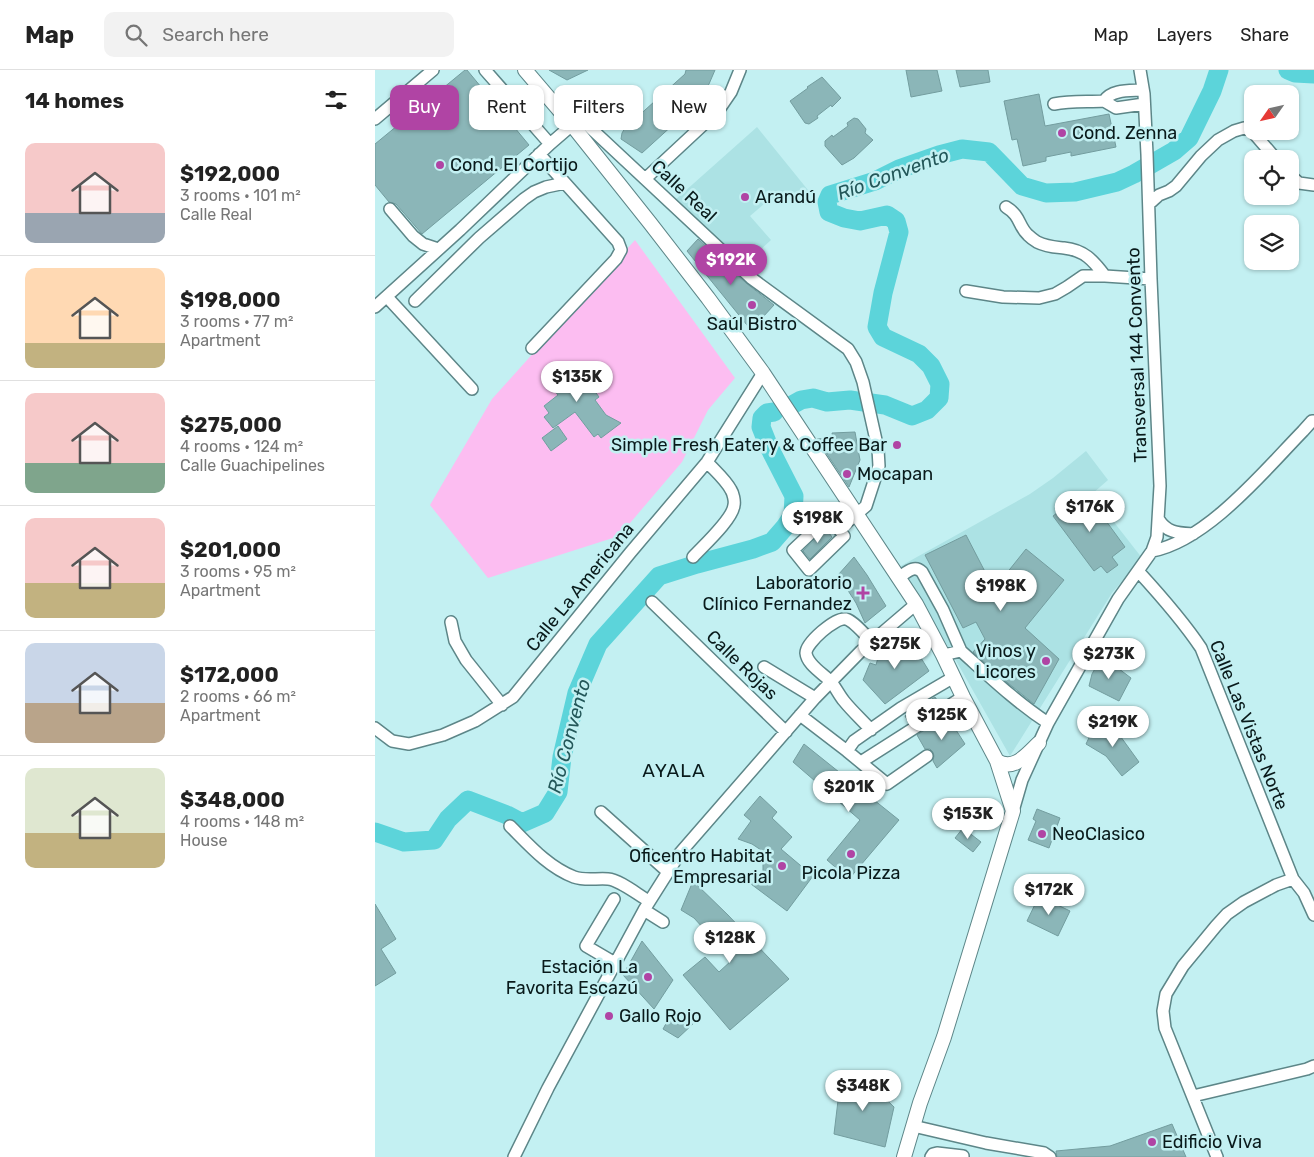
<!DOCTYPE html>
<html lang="en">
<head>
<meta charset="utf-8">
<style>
	:root { --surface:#fff; --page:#f2f2f2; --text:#222; --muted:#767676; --line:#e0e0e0; --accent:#b044a4 }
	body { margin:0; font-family:Rubik,sans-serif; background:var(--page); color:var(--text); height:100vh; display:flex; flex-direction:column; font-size:19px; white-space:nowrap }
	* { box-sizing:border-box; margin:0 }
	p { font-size:16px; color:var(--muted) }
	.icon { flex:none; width:28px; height:28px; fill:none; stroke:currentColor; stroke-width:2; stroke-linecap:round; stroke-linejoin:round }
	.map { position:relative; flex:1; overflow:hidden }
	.panel { display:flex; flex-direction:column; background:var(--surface); width:375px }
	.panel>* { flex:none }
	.guide { position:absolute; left:15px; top:15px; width:475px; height:45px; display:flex; gap:10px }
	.needle { width:32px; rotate:236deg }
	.controls { position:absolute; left:869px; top:15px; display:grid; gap:10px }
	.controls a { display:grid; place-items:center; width:55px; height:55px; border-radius:10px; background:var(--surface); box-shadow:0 1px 4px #0004; font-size:25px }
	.price { position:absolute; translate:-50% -42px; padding:0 11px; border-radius:18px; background:#fff; color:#222; font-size:16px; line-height:32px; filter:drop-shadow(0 1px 2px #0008) }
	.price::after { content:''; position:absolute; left:50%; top:30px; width:15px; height:11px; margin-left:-8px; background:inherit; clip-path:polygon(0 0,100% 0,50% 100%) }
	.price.selected { background:var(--accent); color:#fff }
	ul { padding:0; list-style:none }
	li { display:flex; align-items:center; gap:15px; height:125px; padding:0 25px }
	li+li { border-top:1px solid var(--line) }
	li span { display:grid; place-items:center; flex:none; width:140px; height:100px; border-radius:10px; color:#555 }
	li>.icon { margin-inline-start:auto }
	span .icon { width:60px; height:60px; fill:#fffc; stroke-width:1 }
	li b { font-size:21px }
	h2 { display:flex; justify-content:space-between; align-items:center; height:60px; padding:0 25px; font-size:21px }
	.tag { padding:0 18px; border-radius:10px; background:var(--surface); box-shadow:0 1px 4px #0004; font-size:18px; line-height:45px }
	.tag.selected { background:var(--accent); color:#fff }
	header { display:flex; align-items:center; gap:30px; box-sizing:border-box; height:70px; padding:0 25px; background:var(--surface); border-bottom:1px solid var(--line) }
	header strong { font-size:24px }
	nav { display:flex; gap:28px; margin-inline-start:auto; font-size:18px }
	.search { width:350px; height:45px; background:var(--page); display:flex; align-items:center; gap:12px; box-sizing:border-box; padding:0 18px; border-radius:10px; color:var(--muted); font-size:19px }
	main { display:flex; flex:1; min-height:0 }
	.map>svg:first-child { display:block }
	.built { fill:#ace2e4 }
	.green { fill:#fcbdf1; fill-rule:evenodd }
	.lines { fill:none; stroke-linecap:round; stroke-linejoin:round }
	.river { stroke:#5cd4da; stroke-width:19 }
	.building { fill:#8bb6b8; stroke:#739d9f }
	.minor-casing { stroke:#5d8688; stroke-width:14 }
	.major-casing { stroke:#5d8688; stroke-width:16 }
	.minor { stroke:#fff; stroke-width:11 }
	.major { stroke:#fff; stroke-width:14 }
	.poi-dot { fill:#b044a4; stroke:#c3f0f2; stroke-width:2 }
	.labels { text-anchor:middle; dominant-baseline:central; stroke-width:5; stroke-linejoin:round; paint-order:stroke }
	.poi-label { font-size:18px; fill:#091a1b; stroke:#c3f0f2; text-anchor:start }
	.street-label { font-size:18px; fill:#091a1b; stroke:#c3f0f2 }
	.water-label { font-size:19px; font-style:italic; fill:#235759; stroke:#c3f0f2 }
	.neighbourhood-label { font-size:19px; letter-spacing:1px; fill:#091a1b; stroke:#c3f0f2 }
</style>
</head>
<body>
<header>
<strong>Map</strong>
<div class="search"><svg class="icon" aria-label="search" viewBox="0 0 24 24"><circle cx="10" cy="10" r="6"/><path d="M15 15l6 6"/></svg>Search here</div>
<nav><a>Map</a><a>Layers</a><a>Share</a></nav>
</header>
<main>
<section class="panel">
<h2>14 homes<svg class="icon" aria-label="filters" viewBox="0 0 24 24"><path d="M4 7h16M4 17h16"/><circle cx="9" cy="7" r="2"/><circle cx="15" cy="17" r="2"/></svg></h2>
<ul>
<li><span style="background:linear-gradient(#f6c9c9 70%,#9aa5b1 0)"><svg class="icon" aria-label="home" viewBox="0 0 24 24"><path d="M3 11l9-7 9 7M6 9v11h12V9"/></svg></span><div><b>$192,000</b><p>3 rooms · 101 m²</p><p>Calle Real</p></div></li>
<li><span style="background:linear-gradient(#ffd9b3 75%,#c2b280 0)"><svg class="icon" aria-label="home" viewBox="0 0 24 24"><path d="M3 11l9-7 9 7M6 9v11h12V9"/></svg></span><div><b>$198,000</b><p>3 rooms · 77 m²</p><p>Apartment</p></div></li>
<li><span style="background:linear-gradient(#f6c9c9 70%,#7fa58c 0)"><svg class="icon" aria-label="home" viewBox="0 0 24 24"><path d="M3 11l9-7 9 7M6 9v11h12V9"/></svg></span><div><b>$275,000</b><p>4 rooms · 124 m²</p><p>Calle Guachipelines</p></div></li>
<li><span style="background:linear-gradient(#f6c9c9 65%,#c2b280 0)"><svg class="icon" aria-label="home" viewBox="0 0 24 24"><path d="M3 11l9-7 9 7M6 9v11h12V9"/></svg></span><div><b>$201,000</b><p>3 rooms · 95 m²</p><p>Apartment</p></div></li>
<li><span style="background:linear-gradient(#c9d6e8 60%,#b9a48a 0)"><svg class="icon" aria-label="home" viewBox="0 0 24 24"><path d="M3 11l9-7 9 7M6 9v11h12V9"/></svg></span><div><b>$172,000</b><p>2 rooms · 66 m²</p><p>Apartment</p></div></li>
<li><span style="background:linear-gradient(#dfe7d0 65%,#c2b280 0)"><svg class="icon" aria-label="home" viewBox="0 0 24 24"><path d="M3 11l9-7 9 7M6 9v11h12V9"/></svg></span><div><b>$348,000</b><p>4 rooms · 148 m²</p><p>House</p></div></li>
</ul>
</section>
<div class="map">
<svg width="939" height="1087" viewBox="0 0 939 1087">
	<rect width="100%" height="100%" fill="#c3f0f2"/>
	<path class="built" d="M382 57 437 125 431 135 395 129 375 146 396 170 368 196 300 130Z
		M711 381 733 410 717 424 767 488 737 523 635 686 575 580 524 497 655 424 678 408Z"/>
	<path class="green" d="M260 170 360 308 333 340 307 392 244 466 113 508 55 435 117 329ZM192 294 203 308 208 305 224 327 220 330 231 345 246 353 219 367 200 342 182 355 192 369 176 381 167 368 179 359 169 347 174 343 169 336 183 325 171 310Z"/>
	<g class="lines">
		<path class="river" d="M913 0 920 3 939 4
			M417 335 426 330 438 328 452 332 475 330 510 335 537 346 552 340 564 328 565 314 556 296 544 284 508 267 502 257 508 223 524 162 521 151 512 145 485 151 469 148 454 142 452 132 455 125 500 111 524 99 564 85 587 79 614 82 647 116 671 123 700 122 742 112 759 104 799 81 814 68 837 21 844 0
			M0 762 29 772 59 770 73 749 93 730 132 745 147 753 170 743 183 722 187 687 202 623 223 574 284 506 322 494 378 479 397 472 410 457 418 445 419 426 394 377 386 357 387 348 392 343 399 342"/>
	</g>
	<path class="building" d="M90 0H92L154 75 47 164 21 134 14 132 0 115V74Z
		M174 0H213L192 10Z
		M311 0H340L334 14 321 34 267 83 246 69 247 63 250 58 310 4Z
		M531 0H562L567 21 536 27Z
		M581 0H613L615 12 585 17Z
		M447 7 466 28 457 37 456 35 442 46 443 48 434 54 430 53 415 31 433 18 432 17Z
		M664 24 670 56 734 44 741 77 696 86V82L671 87V91L648 96 642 69 637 70 629 31Z
		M479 48 483 49 491 59 490 63 498 70 479 88 467 95 450 76V71L457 65 458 67 473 56 472 53Z
		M323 169 371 213 399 235 376 260 312 181Z
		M192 294 203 308 208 305 224 327 220 330 231 345 246 353 226 368 223 364 219 367 200 342 178 358 169 347 174 343 169 336 183 325 171 310Z
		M183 356 192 369 176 381 167 368Z
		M480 362 485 390 474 417 442 369 458 368 457 363Z
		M710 422 750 477 737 487 743 495 732 503 726 496 719 501 678 446Z
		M451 459 457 467 435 489 428 481Z
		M591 465 619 519 651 479 689 510 650 558 684 589 659 634 633 613 598 582 610 569 601 552 588 558 550 485Z
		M479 487 492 505 511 536 490 553 481 533 463 505Z
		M523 566 535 570 554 601 510 634 488 610 495 593 501 595 504 584 510 586 514 576 520 578Z
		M727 586 756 608 744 631 714 616 717 604Z
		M560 627 564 633 534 653 530 646Z
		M572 646 590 674 562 698 558 691 559 686 558 682 555 679H550L542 665Z
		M721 653 743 663 764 692 747 706 731 686 711 674Z
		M429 674 524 750 474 809 452 790 485 750 418 692Z
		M385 726 402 742 397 748 417 767 406 779 438 806 412 841 376 814 384 806 388 801V791L389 786 386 780 377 774 363 769 376 751 369 745Z
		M662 739 685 748 674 778 653 770 661 751 658 749Z
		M588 758 606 772 598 782 580 768Z
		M318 811 353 845 414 909 355 960 308 905 330 887 344 902 357 890 319 848 306 840Z
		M664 826 695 841 683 866 652 851Z
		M0 834 21 869 6 879 21 903 0 916Z
		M267 871 298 910 279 939 248 905Z
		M298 941 319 953 303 968 288 959Z
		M483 1002 519 1037 510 1077 459 1064 465 1014Z
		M797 1054 811 1087H682L681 1081 735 1076Z"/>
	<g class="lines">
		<defs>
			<path id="minor" d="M110 0 175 74
				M768 20C755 21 737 19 729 31L741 38 769 34
				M679 34C695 31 712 32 729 31
				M0 49 58 0
				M211 54 233 37
				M164 84 190 113
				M915 105 924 113 939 115
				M270 109 343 41 356 22 365 0
				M774 134 784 125 794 121 801 116 826 86 843 70 859 61 869 58 876 60 901 89
				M631 137C646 146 643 156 653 165 655 167 659 170 662 172 672 177 679 177 689 178 709 180 718 190 730 206
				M15 139 38 166 48 174 63 179
				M591 221 628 227 664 228 680 224 692 217 708 206H730L776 209
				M12 227 97 319
				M40 231 104 168 149 129 159 122 171 117 190 113 243 172 246 180 241 189 157 278
				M0 237 85 160 175 74 204 49 208 51 376 208 473 279 481 292 488 312 503 379 504 396 491 436 464 459 454 446 418 480 434 500 469 466 464 459
				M784 450C792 463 804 463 818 464
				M777 481C832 471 890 400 928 361L937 351H939
				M318 487C328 476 358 449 359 435 360 431 358 423 356 420 350 409 340 401 332 392
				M763 501C785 525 808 551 826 578L918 809 901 815 869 832 852 844 841 856 808 896 791 924 788 941 790 958 842 1087
				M523 508C531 503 539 494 547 502L568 540 586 581
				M277 532 411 662
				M76 552 80 571 91 590 127 635
				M568 585 586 581C614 606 641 632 673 653
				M389 597 440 628
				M425 645 472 681 512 714 552 686
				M0 658 17 671 34 674 68 665 100 651 138 627 255 483 332 392 388 303
				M496 660C487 650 477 641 469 631 464 625 461 618 456 612 449 604 432 595 431 583 431 573 460 547 471 549 479 551 491 566 497 572
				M472 681 479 671 526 638 579 607
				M486 692 588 627
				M638 741 647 710 673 653 743 529 777 481 782 467 785 416 776 209 772 84 769 24 765 0
				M226 742 293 802
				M135 756C154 775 173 797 199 807 210 811 222 808 233 809 245 810 263 825 274 831
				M918 809 929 823 939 845
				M239 829 211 876 240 893
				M269 840 288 852
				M818 1026 932 999 939 996
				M538 1056 611 1073 669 1083 675 1087
				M139 1087 173 1018 269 840 305 783 440 628 486 581 541 534
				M556 1087 558 1084 562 1083 588 1086"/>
			<path id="major" d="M150 0 197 55 275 153 333 228 388 303 541 534 568 585 588 627 622 691 638 741 569 967 545 1033 529 1087
				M622 691C639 702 652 684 664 673"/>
		</defs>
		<use href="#minor" class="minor-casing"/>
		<use href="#major" class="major-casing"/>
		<use href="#minor" class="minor"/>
		<use href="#major" class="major"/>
	</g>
	<g class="poi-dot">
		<circle cx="687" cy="63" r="5"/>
		<circle cx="65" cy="95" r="5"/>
		<circle cx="370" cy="127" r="5"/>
		<circle cx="377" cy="235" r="5"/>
		<circle cx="522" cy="375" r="5"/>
		<circle cx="472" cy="404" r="5"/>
		<path d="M485.5 515.5h5v5h5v5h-5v5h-5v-5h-5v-5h5z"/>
		<circle cx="671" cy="591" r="5"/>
		<circle cx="667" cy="764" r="5"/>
		<circle cx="476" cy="784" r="5"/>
		<circle cx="407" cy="796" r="5"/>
		<circle cx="273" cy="907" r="5"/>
		<circle cx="234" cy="946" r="5"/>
		<circle cx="777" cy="1072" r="5"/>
	</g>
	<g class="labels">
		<g class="poi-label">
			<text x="697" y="63">Cond. Zenna</text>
			<text x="75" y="95">Cond. El Cortijo</text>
			<text x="380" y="127">Arandú</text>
			<text x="377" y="254" text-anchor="middle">Saúl Bistro</text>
			<text x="512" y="375" text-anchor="end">Simple Fresh Eatery &amp; Coffee Bar</text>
			<text x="482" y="404">Mocapan</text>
			<text x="477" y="513" text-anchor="end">Laboratorio<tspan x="477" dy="21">Clínico Fernandez</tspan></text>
			<text x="661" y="581" text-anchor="end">Vinos y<tspan x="661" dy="21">Licores</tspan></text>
			<text x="677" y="764">NeoClasico</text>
			<text x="397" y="786" text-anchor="end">Oficentro Habitat<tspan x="397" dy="21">Empresarial</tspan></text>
			<text x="476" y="803" text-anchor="middle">Picola Pizza</text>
			<text x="263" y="897" text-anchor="end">Estación La<tspan x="263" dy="21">Favorita Escazú</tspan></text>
			<text x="244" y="946">Gallo Rojo</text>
			<text x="787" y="1072">Edificio Viva</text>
		</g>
		<g class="street-label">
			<text transform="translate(309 121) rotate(43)">Calle Real</text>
			<text transform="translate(762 285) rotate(-92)">Transversal 144 Convento</text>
			<text transform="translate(205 517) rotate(-51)">Calle La Americana</text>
			<text transform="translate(367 595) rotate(44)">Calle Rojas</text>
			<text transform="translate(874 655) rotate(68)">Calle Las Vistas Norte</text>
		</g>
		<g class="water-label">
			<text transform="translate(518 104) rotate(-20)">Río Convento</text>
			<text transform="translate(194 666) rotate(-75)">Río Convento</text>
		</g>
		<g class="neighbourhood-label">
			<text x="299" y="700">AYALA</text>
		</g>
	</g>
</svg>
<div class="controls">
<a><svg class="needle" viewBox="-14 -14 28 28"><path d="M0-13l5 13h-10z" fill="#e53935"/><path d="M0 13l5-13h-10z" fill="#767676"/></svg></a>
<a><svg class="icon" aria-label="locate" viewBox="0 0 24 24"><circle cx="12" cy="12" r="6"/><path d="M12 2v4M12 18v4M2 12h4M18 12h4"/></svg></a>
<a><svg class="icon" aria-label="layers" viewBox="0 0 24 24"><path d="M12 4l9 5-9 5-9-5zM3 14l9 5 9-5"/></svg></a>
</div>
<b class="price selected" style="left:356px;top:216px">$192K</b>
<b class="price" style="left:202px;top:333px">$135K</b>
<b class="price" style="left:715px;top:463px">$176K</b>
<b class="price" style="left:443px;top:474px">$198K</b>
<b class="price" style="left:626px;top:542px">$198K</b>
<b class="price" style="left:520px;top:600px">$275K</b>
<b class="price" style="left:734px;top:610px">$273K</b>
<b class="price" style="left:567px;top:671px">$125K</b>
<b class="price" style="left:738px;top:678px">$219K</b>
<b class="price" style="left:474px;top:743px">$201K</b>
<b class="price" style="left:593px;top:770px">$153K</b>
<b class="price" style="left:674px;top:846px">$172K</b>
<b class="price" style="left:355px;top:894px">$128K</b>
<b class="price" style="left:488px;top:1042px">$348K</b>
<div class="guide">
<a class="tag selected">Buy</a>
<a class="tag">Rent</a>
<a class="tag">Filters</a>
<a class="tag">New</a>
</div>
</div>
</main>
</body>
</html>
